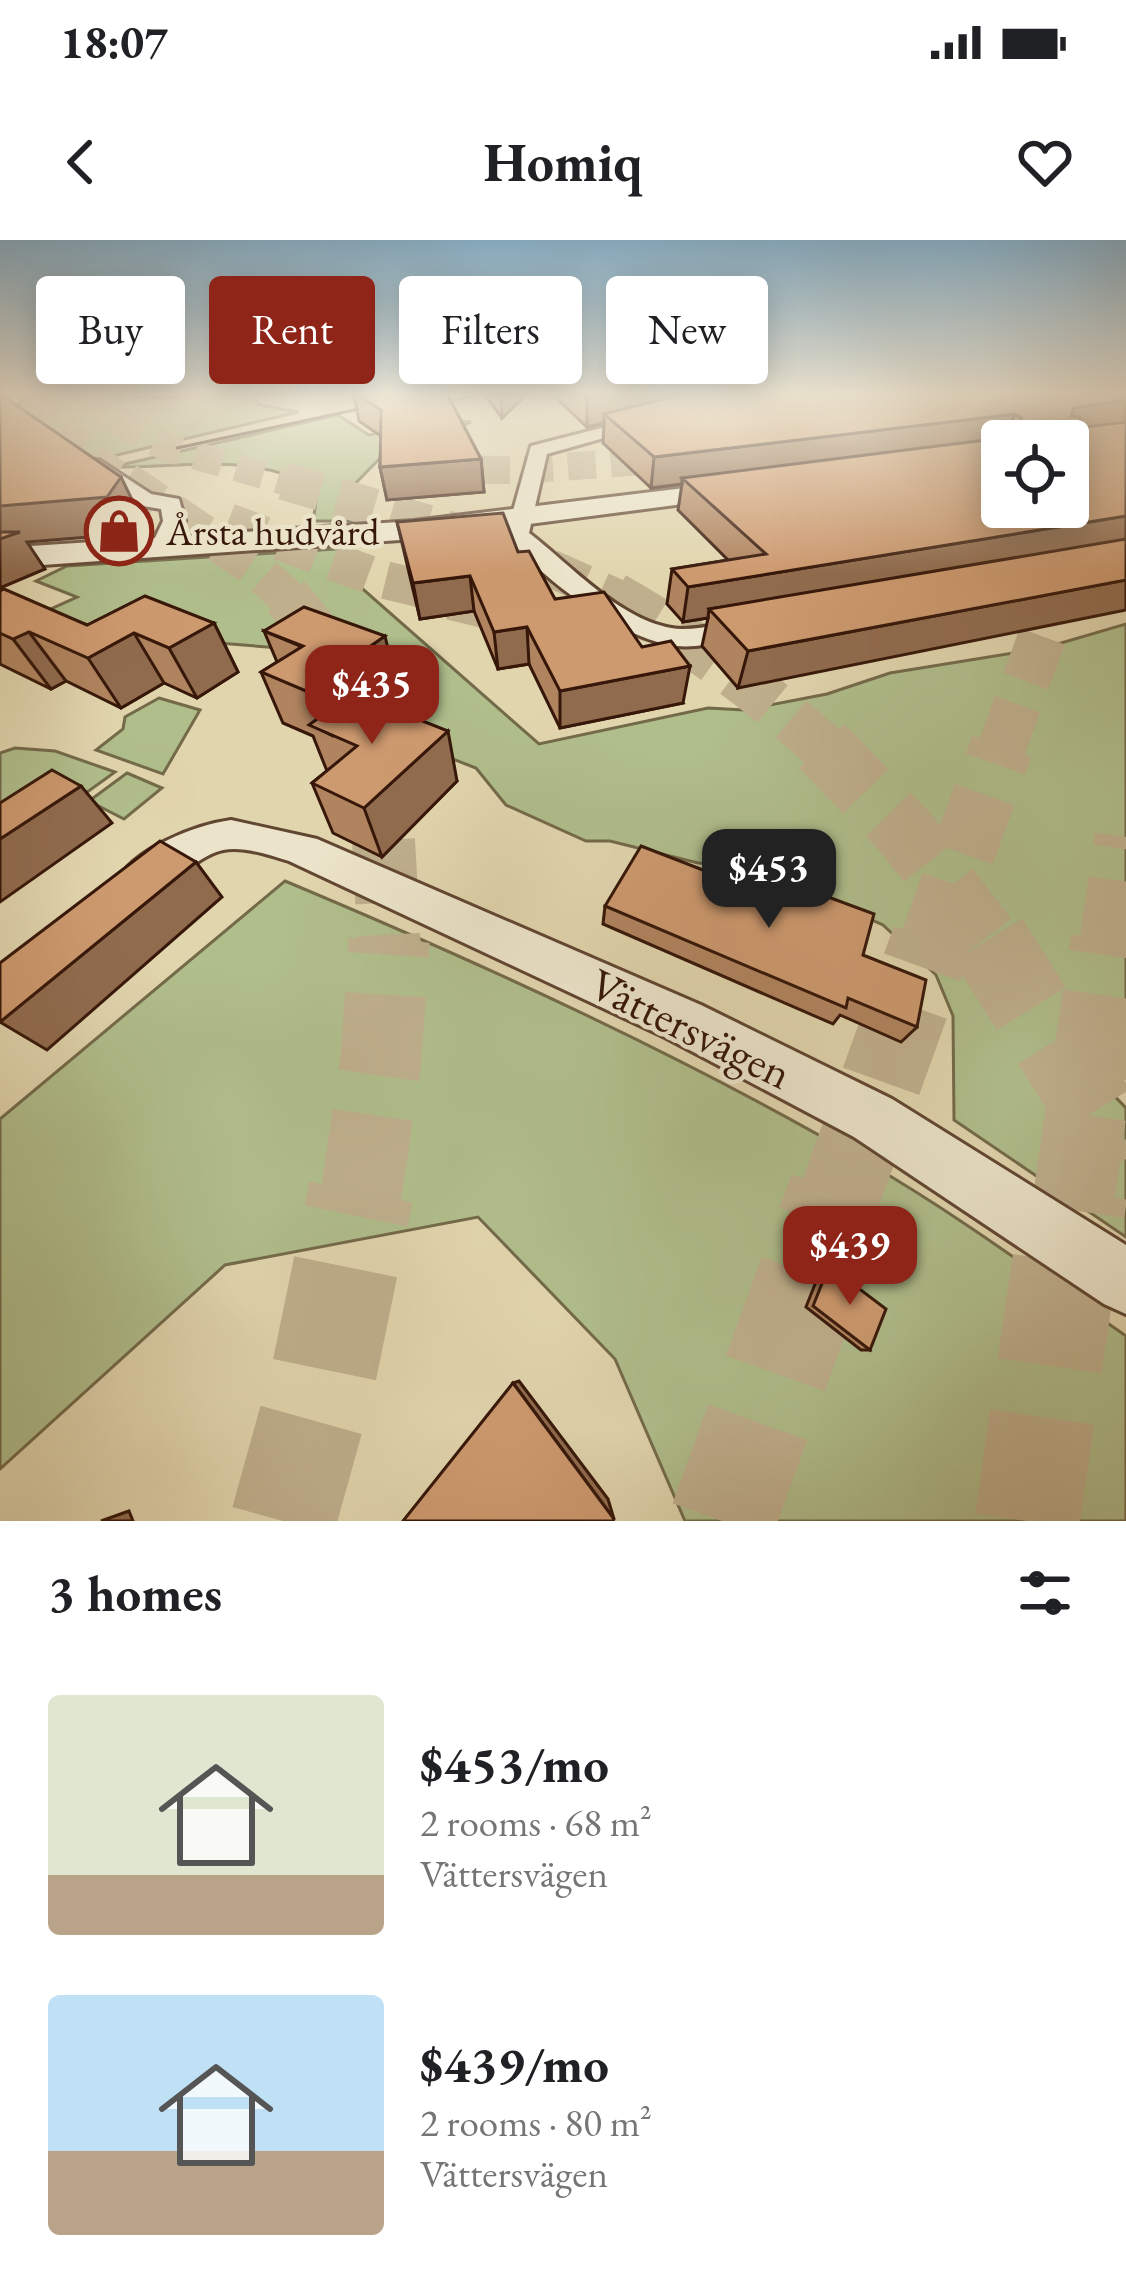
<!DOCTYPE html>
<html lang="en">
<head>
<meta charset="utf-8">
<style>
	:root { --surface:#fff; --page:#f6f6f6; --text:#202124; --muted:#757577; --accent:#8f2418 }
	body { margin:0; font-family:"EB Garamond",serif; background:var(--page); color:var(--text); height:100vh; display:flex; flex-direction:column; font-size:45px; white-space:nowrap }
	* { box-sizing:border-box; margin:0 }
	p { font-size:39px; color:var(--muted) }
	.icon { flex:none; width:66px; height:66px; fill:none; stroke:currentColor; stroke-width:2; stroke-linecap:round; stroke-linejoin:round }
	.map { position:relative; height:1281px; overflow:hidden }
	.side { display:flex; flex-direction:column; background:var(--surface); flex:1 }
	.side>* { flex:none }
	.hud { position:absolute; left:36px; top:36px; width:1056px; height:108px; display:flex; gap:24px }
	.tools { position:absolute; left:981px; top:180px; display:grid; gap:24px }
	.tools a { display:grid; place-items:center; width:108px; height:108px; border-radius:12px; background:var(--surface); box-shadow:0 6px 30px #0003; font-size:60px }
	.price { position:absolute; translate:-50% -102px; padding:0 27px; border-radius:24px; background:var(--accent); color:#fff; font-size:39px; line-height:78px; filter:drop-shadow(0 3px 6px #0008) }
	.price::after { content:''; position:absolute; left:50%; top:72px; width:36px; height:27px; margin-left:-18px; background:inherit; clip-path:polygon(0 0,100% 0,50% 100%) }
	.price.on { background:#222; color:#fff }
	ul { padding:0; list-style:none }
	li { display:flex; align-items:center; gap:36px; height:300px; padding:0 48px }
	li span { display:grid; place-items:center; flex:none; width:336px; height:240px; border-radius:12px; color:#555 }
	li>.icon { margin-inline-start:auto }
	span .icon { width:144px; height:144px; fill:#fffc; stroke-width:1 }
	li b { font-size:51px }
	h2 { display:flex; justify-content:space-between; align-items:center; height:144px; padding:0 48px; font-size:51px }
	.tag { padding:0 42px; border-radius:12px; background:var(--surface); box-shadow:0 6px 30px #0003; font-size:42px; line-height:108px }
	.tag.on { background:var(--accent); color:#fff }
	.status { display:flex; justify-content:space-between; align-items:center; height:84px; padding:0 60px; background:var(--surface); direction:ltr }
	.status svg { height:33px; fill:currentColor }
	header { display:flex; justify-content:space-between; align-items:center; height:156px; padding:0 48px; background:var(--surface); font-size:54px; font-weight:700 }
	.map>svg:first-child { display:block }
	.green { fill:#b0be8c; stroke:#736a4a; stroke-width:3 }
	.lines { fill:none; stroke-linecap:round; stroke-linejoin:round }
	.motorway-tunnel-far5 { stroke:#bfaf8d; stroke-width:28; stroke-dasharray:28 15; stroke-linecap:butt }
	.motorway-tunnel-far4 { stroke:#bfaf8d; stroke-width:38; stroke-dasharray:38 18; stroke-linecap:butt }
	.motorway-tunnel-far3 { stroke:#bfaf8d; stroke-width:48; stroke-dasharray:48 24; stroke-linecap:butt }
	.motorway-tunnel-far2 { stroke:#bfaf8d; stroke-width:63; stroke-dasharray:63 32; stroke-linecap:butt }
	.motorway-tunnel-far1 { stroke:#bfaf8d; stroke-width:81; stroke-dasharray:81 40; stroke-linecap:butt }
	.motorway-tunnel { stroke:#bfaf8d; stroke-width:105; stroke-dasharray:105 52; stroke-linecap:butt }
	.minor-casing { stroke:#614632; stroke-width:6 }
	.tertiary-casing { stroke:#614632; stroke-width:6 }
	.minor { fill:#ece4ca; fill-rule:evenodd }
	.tertiary { fill:#ece4ca; fill-rule:evenodd }
	.tram { stroke:#361709; stroke-width:3 }
	.wall { fill:#b0845f; stroke:#361709; stroke-width:3 }
	.shaded-wall { fill:#906b4e; stroke:#361709; stroke-width:3 }
	.building { fill:#cd996f; stroke:#361709; stroke-width:3; fill-rule:evenodd }
	.labels { text-anchor:middle; dominant-baseline:central; stroke-width:9; stroke-linejoin:round; paint-order:stroke }
	.far-poi-label { font-size:39px; fill:#361709; stroke:#ece4ca; text-anchor:start }
	.street-label { font-size:45px; fill:#361709; stroke:#ece4ca }
</style>
</head>
<body>
<div class="status"><b>18:07</b><svg viewBox="0 0 49 12"><path d="M0 12V9h3v3zM5 12V6h3v6zM10 12V3h3v9zM15 12V0h3v12zM26 1h20v11H26zM47 4h2v5h-2z"/></svg></div>
<header><svg class="icon" aria-label="back" viewBox="0 0 24 24"><path d="M15 5l-7 7 7 7"/></svg>Homiq<svg class="icon" aria-label="heart" viewBox="0 0 24 24"><path d="M12 20l-8-8c-3-5 5-10 8-4 3-6 11-1 8 4z"/></svg></header>
<div class="map">
<svg width="1126" height="1281" viewBox="0 0 1126 1281">
	<rect width="100%" height="100%" fill="#e1d5ae"/>
	<filter id="stains"><feTurbulence type="fractalNoise" baseFrequency=".00167" numOctaves="4"/><feColorMatrix values="0 0 0 0 .2 0 0 0 0 .09 0 0 0 0 .02 0 0 0 .5 -.17"/></filter>
	<radialGradient id="worn" r=".72"><stop offset=".6" stop-color="#630" stop-opacity="0"/><stop offset="1" stop-color="#630" stop-opacity=".3"/></radialGradient>
	<path class="green" d="M36 154 160 158 251 154 260 165 298 172 75 225 10 168Z
		M338 175 369 195 446 179 471 182 384 214 350 249 358 281H313L318 249C253 211 184 228 112 227Z
		M351 308 357 344 539 504 708 468 744 470 827 454 890 433 1044 408 1126 384V771L1067 807 1126 868V997L954 880 953 776 936 735 883 685 750 626 698 623 610 601H586L506 565 476 528 411 503 413 445 318 411 155 398 103 384 0 392 77 357 36 341 67 326Z
		M159 458 200 470 163 534 96 510 123 489 125 477Z
		M15 508 55 511 115 532 0 615V513Z
		M127 533 162 548 124 579 89 561Z
		M285 641C483 724 682 815 868 923 958 975 1041 1037 1126 1096V1281H685L615 1119 478 977 225 1025 0 1229V879Z"/>
	<g class="lines">
		<path class="motorway-tunnel-far5" d="M36 154 68 196 130 244
			M83 154 138 194 169 208 295 244
			M396 229 520 230 712 216
			M1097 244 1126 164"/>
		<path class="motorway-tunnel-far4" d="M126 241 253 327 289 359
			M284 241 496 304 619 359
			M228 282 381 339 464 359
			M1055 359 1098 241"/>
		<path class="motorway-tunnel-far3" d="M286 356 342 425 369 509
			M452 356 501 368
			M614 356C691 400 759 449 825 509
			M1001 509 1057 356"/>
		<path class="motorway-tunnel-far2" d="M369 506 383 590 389 703
			M822 506 906 593 990 703
			M931 703 1002 506
			M1111 703 1126 597"/>
		<path class="motorway-tunnel-far1" d="M988 700 1126 919
			M361 955 381 819 389 700
			M840 955 932 700
			M1074 955 1111 700"/>
		<path class="motorway-tunnel" d="M283 1281 323 1137 361 952
			M722 1281 841 952
			M1027 1281 1075 952"/>
		<defs>
			<path id="minor" d="M441 154H473L413 169 405 164Z
				M733 154H759L547 214 529 293C571 325 626 387 682 389 707 389 732 381 757 376L767 378V390C739 397 705 409 676 406 620 399 542 338 506 296L531 206Z
				M85 220H99L151 254 179 259 185 281 172 311 151 306 163 281 161 269 137 265 85 228Z
				M231 580 317 599 701 765 892 859 1126 1005V1074L1104 1064 854 897 665 797 289 621C269 615 244 606 223 610 186 618 162 668 122 655L116 643C134 609 194 585 231 580Z"/>
			<path id="tertiary" d="M750 240 763 248 760 254 414 299 0 328V308L414 281Z"/>
		</defs>
		<use href="#minor" class="minor-casing"/>
		<use href="#tertiary" class="tertiary-casing"/>
		<use href="#minor" class="minor"/>
		<use href="#tertiary" class="tertiary"/>
		<path class="tram" d="M177 208 429 154"/>
	</g>
	<path class="wall" d="M354 154H447L481 219 484 252 387 260 380 227 381 196 359 181Z
		M484 154H527L502 178Z
		M552 154H1126L738 448 702 406 708 378 683 382 667 364 672 329 728 320 678 270 682 244 651 248 603 203 604 183 587 187Z
		M397 282 518 312 555 359 642 407 683 463 560 488 529 424 498 429 474 371 420 379Z
		M0 351 87 385 214 383 238 432 197 458 164 443 121 468 66 441 51 449 0 424Z
		M264 391 397 446 376 462 457 541 382 617 333 593 312 543 327 531 313 496 283 483 261 432 277 422Z
		M605 666 863 715 917 787 901 802 840 775 833 784 603 684Z
		M829 1026 870 1110H861L806 1067 821 1029Z"/>
	<path class="shaded-wall" d="M501 154H527L502 178Z
		M610 154H716L604 174V183L587 187V159Z
		M1126 160V184L1058 197 1074 168Z
		M1015 174 1001 203 682 238V244L651 248 654 217Z
		M481 219 484 252 387 260 380 227Z
		M121 237 138 272 126 294 27 302 45 329 0 348V266Z
		M1126 276V304L709 369 708 378 683 382 688 347Z
		M470 336 474 371 420 379 413 343Z
		M1126 340V370L738 448 748 411Z
		M214 383 238 432 197 458 169 408Z
		M527 387 529 424 498 429 494 392Z
		M29 392 66 441 51 449 13 399Z
		M134 393 164 443 121 468 88 418Z
		M385 396 397 446 333 496 321 490 306 451Z
		M690 426 683 463 560 488V451Z
		M448 491 457 541 382 617 364 568Z
		M81 546 112 583 0 662V599Z
		M196 622 222 657 47 810 0 782Z
		M519 1141 608 1259 614 1279 513 1143Z
		M129 1271 133 1281H101Z"/>
	<path class="building" d="M0 154 121 237 107 257 0 266Z
		M356 154H447L481 219 380 227 381 170Z
		M581 154H610L587 159Z
		M682 154H1126V160L1074 168 1071 176 1079 177 1085 187 1126 182V276L688 347 672 329 766 314 682 238 1017 196 1021 178 1015 174 654 217 604 174ZM1002 201H1068V267H1002Z
		M503 273 518 312 529 311 555 359 604 352 642 407 671 401 690 426 560 451 527 387 494 392 470 336 413 343 397 282Z
		M0 292H20L0 299Z
		M1126 299V340L748 411 709 369Z
		M4 349 87 385 145 356 214 383 169 408 134 393 88 418 29 392 13 399 0 393V351Z
		M304 367 385 396 306 451 261 432 303 406 264 391Z
		M352 453 448 491 364 568 312 543 357 506 309 485Z
		M52 530 81 546 0 599V563Z
		M160 601 196 622 0 782V723Z
		M641 606 734 642 742 625 874 674 863 715 926 740 917 787 848 758 846 768 605 666Z
		M829 1026 886 1069 870 1110 813 1066Z
		M513 1143 614 1279 613 1281H403Z"/>
	<linearGradient id="sky" x2="0" y2="1"><stop stop-color="#87b5d2"/><stop offset="0.46" stop-color="#f2ecdb"/><stop offset="1" stop-color="#f2ecdb" stop-opacity="0"/></linearGradient>
	<rect width="1126" height="333" fill="url(#sky)"/>
	<defs>
		<symbol id="shop-ring" viewBox="-11 -11 22 22"><circle r="9.5" fill="#ece4ca" stroke="#8f2418" stroke-width="1.5"/><path d="M-5-2.5h2.3a2.7 3.5 0 0 1 5.4 0H5L5.5 6h-11ZM-1.5-2.5h3a1.5 2.3 0 0 0-3 0Z" fill="#8f2418"/></symbol>
	</defs>
	<g fill-rule="evenodd">
		<use href="#shop-ring" x="81" y="253" width="76" height="76"/>
	</g>
	<g class="labels">
		<g class="far-poi-label">
			<text x="166" y="291">Årsta hudvård</text>
		</g>
		<g class="street-label">
			<text transform="translate(691 788) rotate(26)">Vättersvägen</text>
		</g>
	</g>
	<rect width="100%" height="100%" filter="url(#stains)"/>
	<rect width="100%" height="100%" fill="url(#worn)"/>
</svg>
<div class="tools">
<a><svg class="icon" aria-label="locate" viewBox="0 0 24 24"><circle cx="12" cy="12" r="6"/><path d="M12 2v4M12 18v4M2 12h4M18 12h4"/></svg></a>
</div>
<b class="price" style="left:372px;top:507px">$435</b>
<b class="price on" style="left:769px;top:691px">$453</b>
<b class="price" style="left:850px;top:1068px">$439</b>
<div class="hud">
<a class="tag">Buy</a>
<a class="tag on">Rent</a>
<a class="tag">Filters</a>
<a class="tag">New</a>
</div>
</div>
<section class="side">
<h2>3 homes<svg class="icon" aria-label="filters" viewBox="0 0 24 24"><path d="M4 7h16M4 17h16"/><circle cx="9" cy="7" r="2"/><circle cx="15" cy="17" r="2"/></svg></h2>
<ul>
<li><span style="background:linear-gradient(#dfe7d0 75%,#b9a48a 0)"><svg class="icon" aria-label="home" viewBox="0 0 24 24"><path d="M3 11l9-7 9 7M6 9v11h12V9"/></svg></span><div><b>$453/mo</b><p>2 rooms · 68 m²</p><p>Vättersvägen</p></div></li>
<li><span style="background:linear-gradient(#bfe0f5 65%,#b9a48a 0)"><svg class="icon" aria-label="home" viewBox="0 0 24 24"><path d="M3 11l9-7 9 7M6 9v11h12V9"/></svg></span><div><b>$439/mo</b><p>2 rooms · 80 m²</p><p>Vättersvägen</p></div></li>
</ul>
</section>
</body>
</html>
